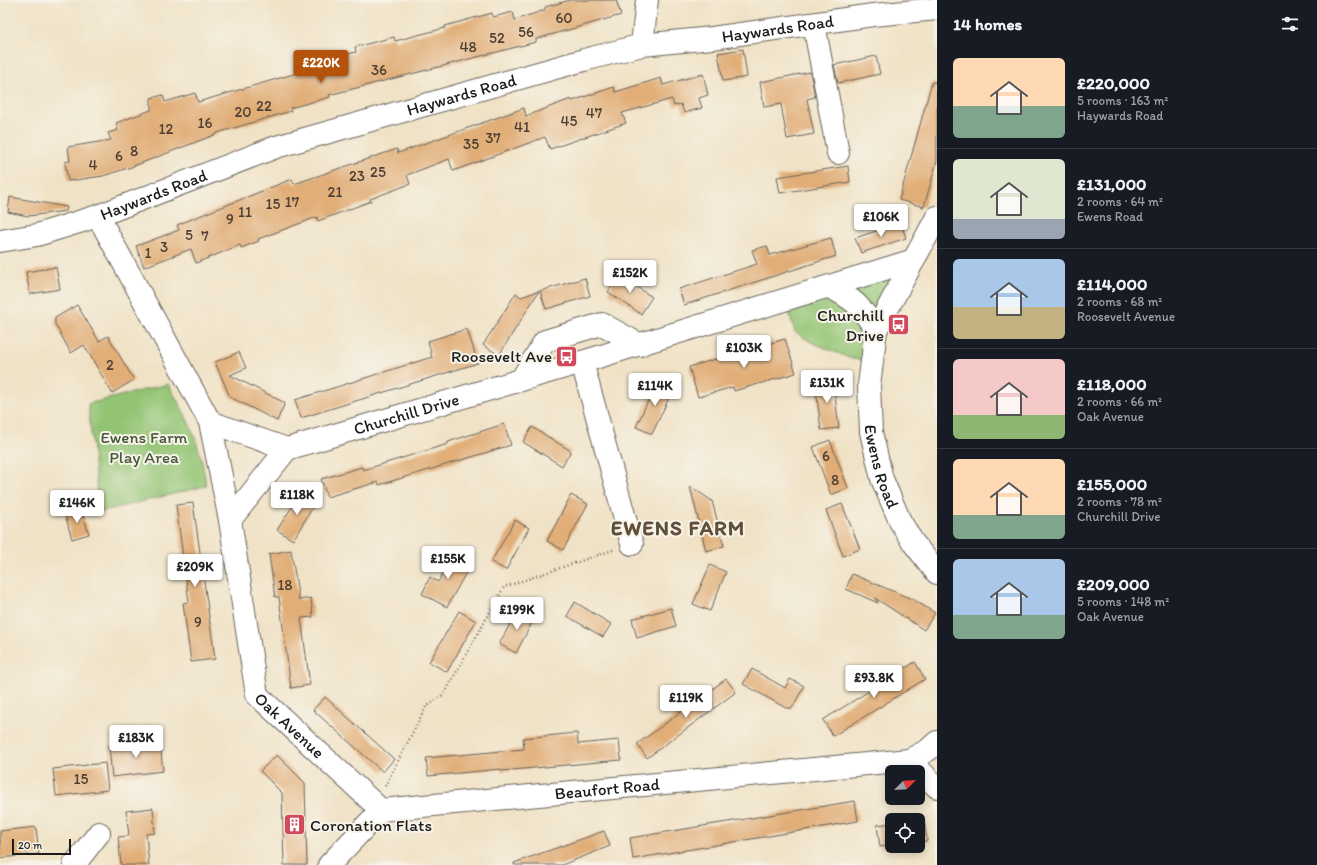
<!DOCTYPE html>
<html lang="en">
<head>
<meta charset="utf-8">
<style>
	:root { --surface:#171b24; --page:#20242c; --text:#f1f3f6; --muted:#9ea1a6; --line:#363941; --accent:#b45309 }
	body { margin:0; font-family:Itim,sans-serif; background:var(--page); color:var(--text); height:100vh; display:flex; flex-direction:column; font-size:15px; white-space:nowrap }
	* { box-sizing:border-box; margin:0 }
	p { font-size:13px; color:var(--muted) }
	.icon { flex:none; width:22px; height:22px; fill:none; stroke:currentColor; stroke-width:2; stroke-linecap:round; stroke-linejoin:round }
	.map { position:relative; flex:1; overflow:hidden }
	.panel { display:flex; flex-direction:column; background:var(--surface); width:380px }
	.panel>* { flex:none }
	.needle { width:26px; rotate:66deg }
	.tools { position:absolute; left:885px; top:765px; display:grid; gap:8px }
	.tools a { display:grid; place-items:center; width:40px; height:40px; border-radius:6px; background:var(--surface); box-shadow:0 2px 10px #0003; font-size:20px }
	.scale { position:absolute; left:12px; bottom:10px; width:59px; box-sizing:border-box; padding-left:4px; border:2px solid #1c1c1c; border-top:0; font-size:11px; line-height:14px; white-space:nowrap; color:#1c1c1c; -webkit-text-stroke:3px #f7f3e8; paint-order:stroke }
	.price { position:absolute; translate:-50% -34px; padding:0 9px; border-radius:4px; background:#fff; color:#222; font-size:13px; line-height:26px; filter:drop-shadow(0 1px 2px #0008) }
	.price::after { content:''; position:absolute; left:50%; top:24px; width:12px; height:9px; margin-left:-6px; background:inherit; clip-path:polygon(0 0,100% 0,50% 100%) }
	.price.on { background:var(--accent); color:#fff }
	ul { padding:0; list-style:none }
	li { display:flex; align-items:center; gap:12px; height:100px; padding:0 16px }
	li+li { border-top:1px solid var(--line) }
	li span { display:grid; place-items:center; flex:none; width:112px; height:80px; border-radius:6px; color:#555 }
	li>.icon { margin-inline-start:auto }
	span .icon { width:48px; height:48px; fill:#fffc; stroke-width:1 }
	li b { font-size:17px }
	h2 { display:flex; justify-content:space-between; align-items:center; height:48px; padding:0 16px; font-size:17px }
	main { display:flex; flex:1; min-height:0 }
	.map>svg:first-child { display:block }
	.green { fill:#93c473; stroke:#587048 }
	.building { fill:#e1ae78 }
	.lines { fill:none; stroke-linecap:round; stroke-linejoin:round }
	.minor-casing { stroke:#666158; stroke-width:24 }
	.path { stroke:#666158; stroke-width:2.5; stroke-dasharray:1 3; stroke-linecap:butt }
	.minor { stroke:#fff; stroke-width:22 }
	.labels { text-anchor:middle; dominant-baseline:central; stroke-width:4; stroke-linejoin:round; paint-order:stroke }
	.number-label { font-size:15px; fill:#4d4033 }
	.street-label { font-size:17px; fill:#1c1c1c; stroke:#f7f3e8 }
	.poi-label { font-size:17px; fill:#1c1c1c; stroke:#f7f3e8; text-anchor:end }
	.park-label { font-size:17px; fill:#46573a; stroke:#f7f3e8 }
	.district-label { font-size:21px; font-weight:bold; letter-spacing:1px; fill:#614f3c; stroke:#f7f3e8 }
</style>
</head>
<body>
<main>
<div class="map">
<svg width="937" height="865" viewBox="0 0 937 865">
	<rect width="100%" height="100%" fill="#f7f3e8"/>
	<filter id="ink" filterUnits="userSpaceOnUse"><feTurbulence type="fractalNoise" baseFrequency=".025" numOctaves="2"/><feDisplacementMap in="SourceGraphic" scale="8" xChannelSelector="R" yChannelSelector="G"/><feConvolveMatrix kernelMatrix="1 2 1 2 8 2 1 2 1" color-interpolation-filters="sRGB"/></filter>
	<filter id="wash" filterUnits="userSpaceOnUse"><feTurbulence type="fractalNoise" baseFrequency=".012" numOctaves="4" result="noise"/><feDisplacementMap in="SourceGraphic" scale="16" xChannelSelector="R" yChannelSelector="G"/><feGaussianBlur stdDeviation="0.9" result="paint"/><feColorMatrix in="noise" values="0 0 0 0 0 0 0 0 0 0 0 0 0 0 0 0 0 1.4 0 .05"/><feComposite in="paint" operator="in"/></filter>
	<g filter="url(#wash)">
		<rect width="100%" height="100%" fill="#f0e2c6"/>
		<path class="green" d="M914 260 871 361 852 359 811 342 795 332 785 300Z
			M168 384C189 420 201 444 206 486L99 512 88 404Z"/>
		<g id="blocks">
			<path class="building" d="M570 0H616L621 15 536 39V42L329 95 330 97 290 108 291 111 217 133V134L131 167 103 176 68 181 65 162 70 161 68 147 111 140 108 133 118 130 116 123 151 110V98L163 95 165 102 195 93 198 102 297 73 295 67 356 52 355 47 394 37 395 41 445 28V26L492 13 493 17 513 12 515 20 545 10V7Z
				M743 49 747 77 723 81 718 53Z
				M876 56 880 74 838 83 834 65Z
				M810 72 815 97 807 99 814 134 787 139 781 104 764 107 760 82Z
				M703 74 708 95 699 98 702 108 684 113 681 104 674 106 672 99 622 113 626 123 550 149 545 137 453 171 449 159 407 175 410 184 370 199 371 201 318 221 317 217 258 239 259 241 241 248 240 245 196 263 191 249 144 267 136 246 179 230 177 225 292 179 294 184 397 149 398 153 524 108 526 116 571 99 572 101 614 87 615 92 661 78 663 85Z
				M932 82 937 83V161L924 207 899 200Z
				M848 166 850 182 780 193 777 177Z
				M10 197 67 207 66 211 28 216 8 212Z
				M901 223 906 238 861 253 855 238Z
				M831 238 836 256 684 305 679 289 757 264 752 250 767 246 770 255Z
				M56 267 60 289 30 294 26 272Z
				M619 275 652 297 641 314 608 292Z
				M585 278 590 296 546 309 540 291Z
				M539 291 499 355 483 345 516 293 521 297Z
				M77 305 99 341 108 336 134 380 112 393 84 345 71 353 55 324V318Z
				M467 329 478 363 301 418 295 400 432 357 428 341Z
				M785 339 796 373 734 391 733 387 698 397 689 367Z
				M239 352 246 368 230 375 285 403 277 421 230 397 215 362Z
				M658 379 674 387 652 434 636 427Z
				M833 379 839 428 821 430 815 381Z
				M504 424 511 445 379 485 378 482 327 497 321 479 362 467 363 470 448 444V442Z
				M532 427 571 451 562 466 523 442Z
				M830 440 848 488 831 495 813 447Z
				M690 486 712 501 724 546 706 551Z
				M301 493 316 502 293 540 277 530Z
				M571 495 588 504 563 550 547 541Z
				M193 503 215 659 191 662 183 603 189 602 176 505Z
				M842 504 860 549 843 556 826 510Z
				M81 509 89 534 72 539 65 515Z
				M515 520 529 528 506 570 491 562Z
				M291 550 299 600 311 598 313 617 301 618 310 685 291 688 279 597H275L269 554Z
				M455 551 473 560 447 607 422 594 430 577 438 582Z
				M710 565 726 572 710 611 693 604Z
				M852 574 914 600 935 613 924 630 875 598 878 603 846 589Z
				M575 602 611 624 603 637 567 616Z
				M519 608 535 617 516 653 499 644Z
				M671 608 676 626 637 638 632 619Z
				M459 611 476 621 447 672 429 662Z
				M915 662 925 679 833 736 823 720Z
				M752 669 785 688 790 679 804 686 792 708H786L743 684Z
				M726 679 736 692 647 758 637 744Z
				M325 697 394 759 383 772 313 710Z
				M577 733 578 744 619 740 621 760 501 771V769L428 776 426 758 524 749 523 738Z
				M160 741 163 771 112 777 109 746Z
				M277 755 305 783 307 865H284L282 793 260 771Z
				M105 763 108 790 56 796 53 769Z
				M855 801 858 821 633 859 630 838Z
				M153 808 155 833 146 834 149 865H121L118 837 129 836 126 811Z
				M924 819 927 841 918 842V820Z
				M892 823V845L880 847 877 825Z
				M36 827 39 854 0 858V831Z
				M604 831 610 846 562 865H514V863Z"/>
		</g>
	</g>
	<g filter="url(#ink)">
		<use href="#blocks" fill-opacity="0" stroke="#666158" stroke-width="1"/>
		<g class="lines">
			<defs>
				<g id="minor">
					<path d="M814 24 838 153"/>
					<path d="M642 45 647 0"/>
					<path id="s1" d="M98 216 210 422 230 520 257 695 381 810"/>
					<path id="s2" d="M937 217 876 330 869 385 871 432 882 479 900 521 912 541 937 573"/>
					<path id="s3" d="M0 241 37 235 98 216 276 147 584 60 642 45 712 38 873 15 937 9"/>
					<path d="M829 287C855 299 861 307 876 330"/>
					<path d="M582 362 632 544"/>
					<path d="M521 380 545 341 602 324 640 345"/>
					<path id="s4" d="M210 422 287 449 582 362 914 260"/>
					<path d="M230 520 287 449"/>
					<path d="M909 760 937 787"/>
					<path d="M74 865 99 833"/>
					<path id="s5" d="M329 865 381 810 909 760 928 750 937 742"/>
				</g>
			</defs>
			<use href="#minor" class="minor-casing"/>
			<path class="path" d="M385 786 426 707 444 694 504 587 613 550"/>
			<use href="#minor" class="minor"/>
		</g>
	</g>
	<defs>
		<symbol id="bus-square" viewBox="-11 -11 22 22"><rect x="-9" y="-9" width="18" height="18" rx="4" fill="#d1495b" stroke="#f7f3e8"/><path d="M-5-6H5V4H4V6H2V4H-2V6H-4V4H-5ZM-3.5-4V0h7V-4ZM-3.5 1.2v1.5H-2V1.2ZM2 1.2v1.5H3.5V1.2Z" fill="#fff"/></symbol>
		<symbol id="building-square" viewBox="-11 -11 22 22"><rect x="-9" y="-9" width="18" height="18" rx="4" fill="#d1495b" stroke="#f7f3e8"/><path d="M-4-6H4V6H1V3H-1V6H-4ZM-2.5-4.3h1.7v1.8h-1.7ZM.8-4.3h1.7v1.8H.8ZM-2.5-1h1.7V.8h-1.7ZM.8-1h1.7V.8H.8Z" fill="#fff"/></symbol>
	</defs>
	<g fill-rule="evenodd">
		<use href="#bus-square" x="886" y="312" width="25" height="25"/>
		<use href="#bus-square" x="554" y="344" width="25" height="25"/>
		<use href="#building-square" x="282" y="812" width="25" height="25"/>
	</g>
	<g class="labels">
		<g class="number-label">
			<text x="564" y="18">60</text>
			<text x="526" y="32">56</text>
			<text x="497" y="38">52</text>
			<text x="468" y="47">48</text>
			<text x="379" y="70">36</text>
			<text x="264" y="106">22</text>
			<text x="243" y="112">20</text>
			<text x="594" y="113">47</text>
			<text x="569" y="121">45</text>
			<text x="205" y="123">16</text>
			<text x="522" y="127">41</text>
			<text x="166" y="129">12</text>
			<text x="493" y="138">37</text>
			<text x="471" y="144">35</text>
			<text x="134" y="151">8</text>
			<text x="119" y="156">6</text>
			<text x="93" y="165">4</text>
			<text x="378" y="172">25</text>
			<text x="357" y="176">23</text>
			<text x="335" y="192">21</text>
			<text x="292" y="202">17</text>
			<text x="273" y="204">15</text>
			<text x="245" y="212">11</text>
			<text x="230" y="219">9</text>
			<text x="189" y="235">5</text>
			<text x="205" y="236">7</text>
			<text x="164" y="247">3</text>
			<text x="148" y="253">1</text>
			<text x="110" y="365">2</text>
			<text x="826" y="456">6</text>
			<text x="835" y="480">8</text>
			<text x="285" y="585">18</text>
			<text x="198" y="622">9</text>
			<text x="81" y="779">15</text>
		</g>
		<g class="street-label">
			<text stroke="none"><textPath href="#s3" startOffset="809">Haywards Road</textPath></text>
			<text stroke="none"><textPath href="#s3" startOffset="485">Haywards Road</textPath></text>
			<text stroke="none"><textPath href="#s3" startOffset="161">Haywards Road</textPath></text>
			<text stroke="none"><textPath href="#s4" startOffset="206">Churchill Drive</textPath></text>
			<text stroke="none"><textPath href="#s2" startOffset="267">Ewens Road</textPath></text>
			<text stroke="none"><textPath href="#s1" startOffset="556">Oak Avenue</textPath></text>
			<text stroke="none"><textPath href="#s5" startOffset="303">Beaufort Road</textPath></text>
		</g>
		<g class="poi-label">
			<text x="884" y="315">Churchill<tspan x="884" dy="20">Drive</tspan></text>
			<text x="552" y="356">Roosevelt Ave</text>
			<text x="310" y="825" text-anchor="start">Coronation Flats</text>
		</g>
		<g class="park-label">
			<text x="144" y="437">Ewens Farm<tspan x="144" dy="20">Play Area</tspan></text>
		</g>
		<g class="district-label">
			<text x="678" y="527">EWENS FARM</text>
		</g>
	</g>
</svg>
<div class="tools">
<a><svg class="needle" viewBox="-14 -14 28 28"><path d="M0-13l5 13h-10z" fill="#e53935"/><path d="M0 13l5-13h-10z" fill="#9ea1a6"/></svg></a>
<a><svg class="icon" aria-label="locate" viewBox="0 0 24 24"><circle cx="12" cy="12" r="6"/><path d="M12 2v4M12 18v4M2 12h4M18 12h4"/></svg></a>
</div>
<div class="scale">20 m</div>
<b class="price on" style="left:321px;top:84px">£220K</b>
<b class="price" style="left:881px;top:238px">£106K</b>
<b class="price" style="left:630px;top:294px">£152K</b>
<b class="price" style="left:744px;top:369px">£103K</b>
<b class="price" style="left:827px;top:404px">£131K</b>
<b class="price" style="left:655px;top:407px">£114K</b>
<b class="price" style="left:297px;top:516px">£118K</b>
<b class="price" style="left:77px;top:524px">£146K</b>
<b class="price" style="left:448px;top:580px">£155K</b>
<b class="price" style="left:195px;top:588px">£209K</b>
<b class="price" style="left:517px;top:631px">£199K</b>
<b class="price" style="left:874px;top:699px">£93.8K</b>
<b class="price" style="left:686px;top:719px">£119K</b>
<b class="price" style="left:136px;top:759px">£183K</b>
</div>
<section class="panel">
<h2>14 homes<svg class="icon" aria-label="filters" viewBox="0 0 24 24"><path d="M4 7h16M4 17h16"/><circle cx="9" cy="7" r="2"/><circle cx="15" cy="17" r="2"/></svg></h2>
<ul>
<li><span style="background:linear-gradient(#ffd9b3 60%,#7fa58c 0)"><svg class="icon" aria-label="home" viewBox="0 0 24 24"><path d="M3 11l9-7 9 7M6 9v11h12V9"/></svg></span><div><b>£220,000</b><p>5 rooms · 163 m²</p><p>Haywards Road</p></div></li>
<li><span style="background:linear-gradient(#dfe7d0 75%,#9aa5b1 0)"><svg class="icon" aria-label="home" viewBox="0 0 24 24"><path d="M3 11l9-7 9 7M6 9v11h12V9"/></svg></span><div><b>£131,000</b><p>2 rooms · 64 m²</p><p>Ewens Road</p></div></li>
<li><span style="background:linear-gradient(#a9c7e8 60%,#c2b280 0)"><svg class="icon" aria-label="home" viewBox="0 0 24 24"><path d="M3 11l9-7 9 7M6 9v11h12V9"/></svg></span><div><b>£114,000</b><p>2 rooms · 68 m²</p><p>Roosevelt Avenue</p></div></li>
<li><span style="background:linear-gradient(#f6c9c9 70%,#8fb573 0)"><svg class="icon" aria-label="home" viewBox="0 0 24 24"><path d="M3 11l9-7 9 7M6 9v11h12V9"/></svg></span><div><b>£118,000</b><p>2 rooms · 66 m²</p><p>Oak Avenue</p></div></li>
<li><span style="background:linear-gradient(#ffd9b3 70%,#7fa58c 0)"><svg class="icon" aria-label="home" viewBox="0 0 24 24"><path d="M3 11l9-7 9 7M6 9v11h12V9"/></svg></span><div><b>£155,000</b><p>2 rooms · 78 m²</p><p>Churchill Drive</p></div></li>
<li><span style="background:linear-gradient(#a9c7e8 70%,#7fa58c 0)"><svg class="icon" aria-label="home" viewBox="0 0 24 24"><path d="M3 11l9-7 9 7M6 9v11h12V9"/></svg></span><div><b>£209,000</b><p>5 rooms · 148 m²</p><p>Oak Avenue</p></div></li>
</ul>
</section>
</main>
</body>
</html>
